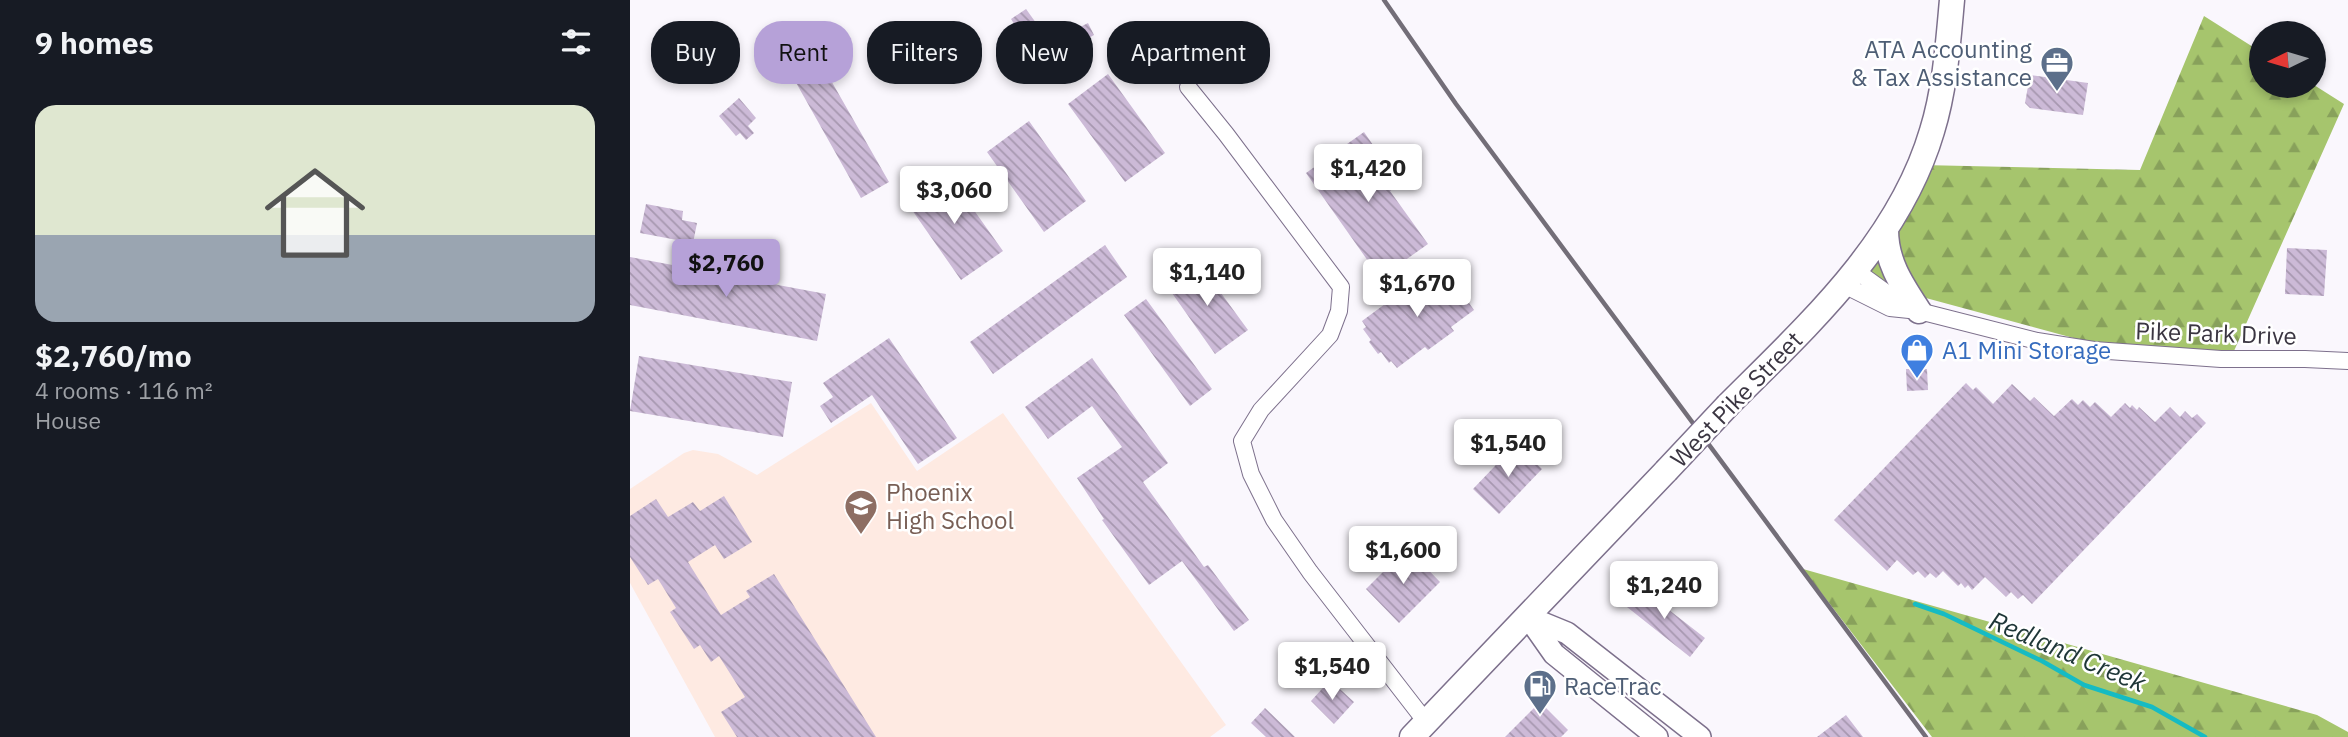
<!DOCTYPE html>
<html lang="en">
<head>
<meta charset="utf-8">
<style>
	:root { --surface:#171b24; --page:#242831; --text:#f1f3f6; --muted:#9ea1a6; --line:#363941; --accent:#b6a1d8 }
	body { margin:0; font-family:"IBM Plex Sans",sans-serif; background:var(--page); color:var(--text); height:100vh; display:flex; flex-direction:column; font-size:26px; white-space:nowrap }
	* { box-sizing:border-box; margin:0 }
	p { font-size:23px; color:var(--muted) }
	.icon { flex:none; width:38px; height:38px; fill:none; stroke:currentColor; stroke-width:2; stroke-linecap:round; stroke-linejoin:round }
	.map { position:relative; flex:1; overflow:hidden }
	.panel { display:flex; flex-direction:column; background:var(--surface); width:630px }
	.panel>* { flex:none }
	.hud { position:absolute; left:21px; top:21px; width:665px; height:63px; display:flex; gap:14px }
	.needle { width:46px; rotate:265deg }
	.controls { position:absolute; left:1619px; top:21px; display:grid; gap:14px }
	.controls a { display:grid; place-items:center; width:77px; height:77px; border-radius:50%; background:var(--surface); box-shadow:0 4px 10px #0003; font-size:35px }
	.price { position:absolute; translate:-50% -60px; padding:0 16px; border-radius:7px; background:#fff; color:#222; font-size:23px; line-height:46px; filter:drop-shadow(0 2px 4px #0008) }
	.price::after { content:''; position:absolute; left:50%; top:42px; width:21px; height:16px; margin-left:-10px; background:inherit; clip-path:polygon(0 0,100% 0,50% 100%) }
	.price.active { background:var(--accent); color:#111 }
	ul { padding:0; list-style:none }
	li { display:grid; align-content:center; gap:14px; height:371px; padding:0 35px }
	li+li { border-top:2px solid var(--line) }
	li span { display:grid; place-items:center; height:217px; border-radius:21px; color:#555 }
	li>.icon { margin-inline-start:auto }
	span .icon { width:126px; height:126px; fill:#fffc; stroke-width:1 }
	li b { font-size:30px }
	h2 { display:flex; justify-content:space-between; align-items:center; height:84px; padding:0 35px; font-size:30px }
	.tag { padding:0 24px; border-radius:28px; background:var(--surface); box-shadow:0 4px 10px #0003; font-size:24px; line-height:63px }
	.tag.active { background:var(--accent); color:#111 }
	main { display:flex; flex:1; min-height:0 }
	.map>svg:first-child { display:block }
	.education { fill:#feeae2 }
	.forest { fill:url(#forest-firs) }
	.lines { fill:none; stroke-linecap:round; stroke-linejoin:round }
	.stream { stroke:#16bbc3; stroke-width:4.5 }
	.building { fill:url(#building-back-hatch) }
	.street-casing { stroke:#7d708c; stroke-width:18 }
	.secondary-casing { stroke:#7d708c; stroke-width:24 }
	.primary-casing { stroke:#7d708c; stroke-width:27 }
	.street { stroke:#fff; stroke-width:16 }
	.secondary { stroke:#fff; stroke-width:21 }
	.primary { stroke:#fff; stroke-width:24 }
	.rail { stroke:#736e78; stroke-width:4.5 }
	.primary-bridge-casing { stroke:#7d708c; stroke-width:27; stroke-linecap:butt }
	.primary-bridge { stroke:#fff; stroke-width:24 }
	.labels { text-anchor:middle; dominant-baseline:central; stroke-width:5; stroke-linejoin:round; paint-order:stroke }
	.service-label { font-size:24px; fill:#4e5e75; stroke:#fff; text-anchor:end }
	.street-label { font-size:24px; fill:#3b3642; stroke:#fff }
	.shop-label { font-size:24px; fill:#366cbe; stroke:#fff; text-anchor:start }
	.education-label { font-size:24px; fill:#785e54; stroke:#fff; text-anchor:start }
	.water-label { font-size:26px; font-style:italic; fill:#1e3637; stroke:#fff }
</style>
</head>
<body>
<main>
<section class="panel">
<h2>9 homes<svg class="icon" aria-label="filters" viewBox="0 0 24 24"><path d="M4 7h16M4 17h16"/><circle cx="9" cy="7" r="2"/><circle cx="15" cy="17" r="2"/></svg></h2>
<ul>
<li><span style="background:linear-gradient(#dfe7d0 60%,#9aa5b1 0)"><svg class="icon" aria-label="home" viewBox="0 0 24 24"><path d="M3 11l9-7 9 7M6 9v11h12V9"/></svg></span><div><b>$2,760/mo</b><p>4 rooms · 116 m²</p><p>House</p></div></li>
</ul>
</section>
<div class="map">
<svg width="1718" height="737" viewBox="0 0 1718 737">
	<defs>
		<pattern id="forest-firs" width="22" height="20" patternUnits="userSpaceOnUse" patternTransform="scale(1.75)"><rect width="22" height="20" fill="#a6c56d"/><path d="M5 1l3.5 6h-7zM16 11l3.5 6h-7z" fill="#88a15b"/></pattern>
		<pattern id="building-back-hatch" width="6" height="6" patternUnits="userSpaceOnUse" patternTransform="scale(1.75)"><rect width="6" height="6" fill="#ccbad7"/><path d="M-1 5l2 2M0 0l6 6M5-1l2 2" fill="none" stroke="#a798b0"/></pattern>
	</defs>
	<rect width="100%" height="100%" fill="#faf7fd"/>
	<path class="education" d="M241 403 287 471 373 413 596 725 580 737H85L0 583V489L54 453 63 450 88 454 127 475Z"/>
	<path class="forest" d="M1574 16 1631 52V86L1684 85 1714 104 1604 351 1495 352 1233 281 1292 165 1510 170Z
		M1173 569 1687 715 1718 732V737H1302Z"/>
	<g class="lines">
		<path class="stream" d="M1285 604 1314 614 1412 661 1454 685 1522 707 1575 737"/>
	</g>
	<path class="building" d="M396 9 409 27 393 38 381 19Z
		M458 23 464 35 432 53 425 40Z
		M268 32 277 47 265 54 256 39Z
		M187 56 259 182 231 198 160 72Z
		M478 74 535 153 495 182 438 104Z
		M1400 75 1458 83 1453 115 1400 108 1395 103Z
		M109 98 126 118 118 126 124 133 116 140 110 133 106 136 89 116Z
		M399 121 456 201 414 232 357 152Z
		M734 132 770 184 760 191 798 244 750 278 676 173Z
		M316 171 373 251 331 280 275 200Z
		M16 204 53 211 52 220 67 223 63 243 10 233Z
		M475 245 497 277 363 374 340 342Z
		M1657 248 1697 250 1694 296 1655 294Z
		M0 257 196 294 187 341 0 305Z
		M569 263 618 330 585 354 537 286Z
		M815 269 844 310 821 327 824 331 798 350 795 347 767 368 761 361 759 363 751 352 748 354 739 342 741 340 733 329 736 327 732 321 774 290 779 296Z
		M516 299 582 389 560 406 494 315Z
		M259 338 327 438 288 464 242 395 201 423 190 406 203 397 193 383Z
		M9 356 162 382 153 437 0 411Z
		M462 358 538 463 513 482 574 567 578 565 619 620 604 631 552 561 519 585 472 520 474 519 447 478 492 447 462 406 418 439 395 407Z
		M1276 369H1297L1298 390 1277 391Z
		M1336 383 1343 390 1346 387 1363 404 1382 384 1400 401 1404 397 1424 416 1442 399 1448 405 1453 400 1460 407 1465 402 1481 417 1495 403 1500 408 1502 405 1507 410 1509 407 1525 422 1540 407 1550 417 1555 411 1562 418 1567 414 1576 423 1402 604 1393 595 1388 599 1381 592 1376 597 1355 577 1342 590 1338 585 1335 588 1331 583 1328 586 1313 571 1306 578 1300 573 1295 578 1288 571 1283 575 1267 560 1257 571 1204 520Z
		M886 444 912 469 869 514 843 489Z
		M94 496 122 542 94 559 85 545 58 562 91 615 120 597 116 591 144 574 246 737H107L91 712 115 697 89 656 81 662 70 645 64 649 40 612 46 608 28 579 18 585 0 557V516L26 499 38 517 63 502 70 511Z
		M777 548 810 582 769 623 736 589Z
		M1007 585 1075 638 1060 657 992 603Z
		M700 680 724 702 704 724 681 701Z
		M910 702 938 730 931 737H875Z
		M635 708 665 737H636L621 723Z
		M1216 715 1233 737H1187Z"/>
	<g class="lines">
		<defs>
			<path id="street" d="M558 87 596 134 711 287 709 311 700 335 631 410 612 441 621 474 644 520 680 572 796 722
				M1225 270 1254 291 1284 307
				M1212 284 1260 308 1289 311 1407 341 1464 350 1591 359H1675L1718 361"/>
			<path id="secondary" d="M898 617 937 633 1070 737
				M898 617 924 654 1027 737"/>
			<path id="primary" d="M1256 230C1256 262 1272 285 1289 311
				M1098 405C1178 325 1269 243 1302 131 1315 89 1318 44 1322 0
				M782 737 1036 471"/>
		</defs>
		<use href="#street" class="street-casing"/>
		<use href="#secondary" class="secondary-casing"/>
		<use href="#primary" class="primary-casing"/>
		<use href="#street" class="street"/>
		<use href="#secondary" class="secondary"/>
		<use href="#primary" class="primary"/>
		<path class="rail" d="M754 0 826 104 1296 737"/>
		<defs>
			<path id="primary-bridge" d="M1036 471 1098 405"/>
		</defs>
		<use href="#primary-bridge" class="primary-bridge-casing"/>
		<use href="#primary-bridge" class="primary-bridge"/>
	</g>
	<defs>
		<symbol id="office-pin" viewBox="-11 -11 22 30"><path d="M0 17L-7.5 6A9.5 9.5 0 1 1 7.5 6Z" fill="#5c6f8a" stroke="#fff"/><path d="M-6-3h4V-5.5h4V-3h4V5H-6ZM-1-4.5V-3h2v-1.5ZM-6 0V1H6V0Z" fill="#fff"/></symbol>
		<symbol id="shop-pin" viewBox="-11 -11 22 30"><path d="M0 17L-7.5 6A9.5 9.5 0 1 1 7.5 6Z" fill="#3f7fe0" stroke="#fff"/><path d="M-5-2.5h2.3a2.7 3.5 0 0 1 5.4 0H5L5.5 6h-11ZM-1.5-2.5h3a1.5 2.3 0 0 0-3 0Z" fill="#fff"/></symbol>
		<symbol id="school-pin" viewBox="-11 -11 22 30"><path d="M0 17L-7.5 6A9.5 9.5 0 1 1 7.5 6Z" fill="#8d6e63" stroke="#fff"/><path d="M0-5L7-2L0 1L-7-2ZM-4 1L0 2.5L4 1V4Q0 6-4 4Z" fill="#fff"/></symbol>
		<symbol id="fuel-pin" viewBox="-11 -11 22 30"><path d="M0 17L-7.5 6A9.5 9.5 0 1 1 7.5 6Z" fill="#5c6f8a" stroke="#fff"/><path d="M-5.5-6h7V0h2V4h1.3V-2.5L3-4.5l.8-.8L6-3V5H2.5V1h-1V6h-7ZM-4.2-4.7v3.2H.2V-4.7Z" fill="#fff"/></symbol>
	</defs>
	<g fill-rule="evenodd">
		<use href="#office-pin" x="1408" y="44" width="38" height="52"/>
		<use href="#shop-pin" x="1268" y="331" width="38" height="52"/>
		<use href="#school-pin" x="212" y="487" width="38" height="52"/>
		<use href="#fuel-pin" x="891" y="667" width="38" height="52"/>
	</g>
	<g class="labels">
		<g class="service-label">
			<text x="1402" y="49">ATA Accounting<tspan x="1402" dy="28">&amp; Tax Assistance</tspan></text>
			<text x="934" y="686" text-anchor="start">RaceTrac</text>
		</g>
		<g class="street-label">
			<text transform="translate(1586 333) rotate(2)">Pike Park Drive</text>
			<text transform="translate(1106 399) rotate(-46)">West Pike Street</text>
		</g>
		<g class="shop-label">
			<text x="1312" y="350">A1 Mini Storage</text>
		</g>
		<g class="education-label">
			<text x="256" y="492">Phoenix<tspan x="256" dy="28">High School</tspan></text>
		</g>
		<g class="water-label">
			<text transform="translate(1438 651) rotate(23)">Redland Creek</text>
		</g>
	</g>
</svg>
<div class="controls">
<a><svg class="needle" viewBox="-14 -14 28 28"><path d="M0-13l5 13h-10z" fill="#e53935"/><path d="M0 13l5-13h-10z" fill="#9ea1a6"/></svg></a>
</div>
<b class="price" style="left:738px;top:204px">$1,420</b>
<b class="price" style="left:324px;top:226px">$3,060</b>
<b class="price active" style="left:96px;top:299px">$2,760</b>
<b class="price" style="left:577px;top:308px">$1,140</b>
<b class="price" style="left:787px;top:319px">$1,670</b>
<b class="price" style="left:878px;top:479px">$1,540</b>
<b class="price" style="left:773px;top:586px">$1,600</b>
<b class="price" style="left:1034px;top:621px">$1,240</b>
<b class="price" style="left:702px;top:702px">$1,540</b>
<div class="hud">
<a class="tag">Buy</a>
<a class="tag active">Rent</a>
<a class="tag">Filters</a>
<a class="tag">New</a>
<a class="tag">Apartment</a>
</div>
</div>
</main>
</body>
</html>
